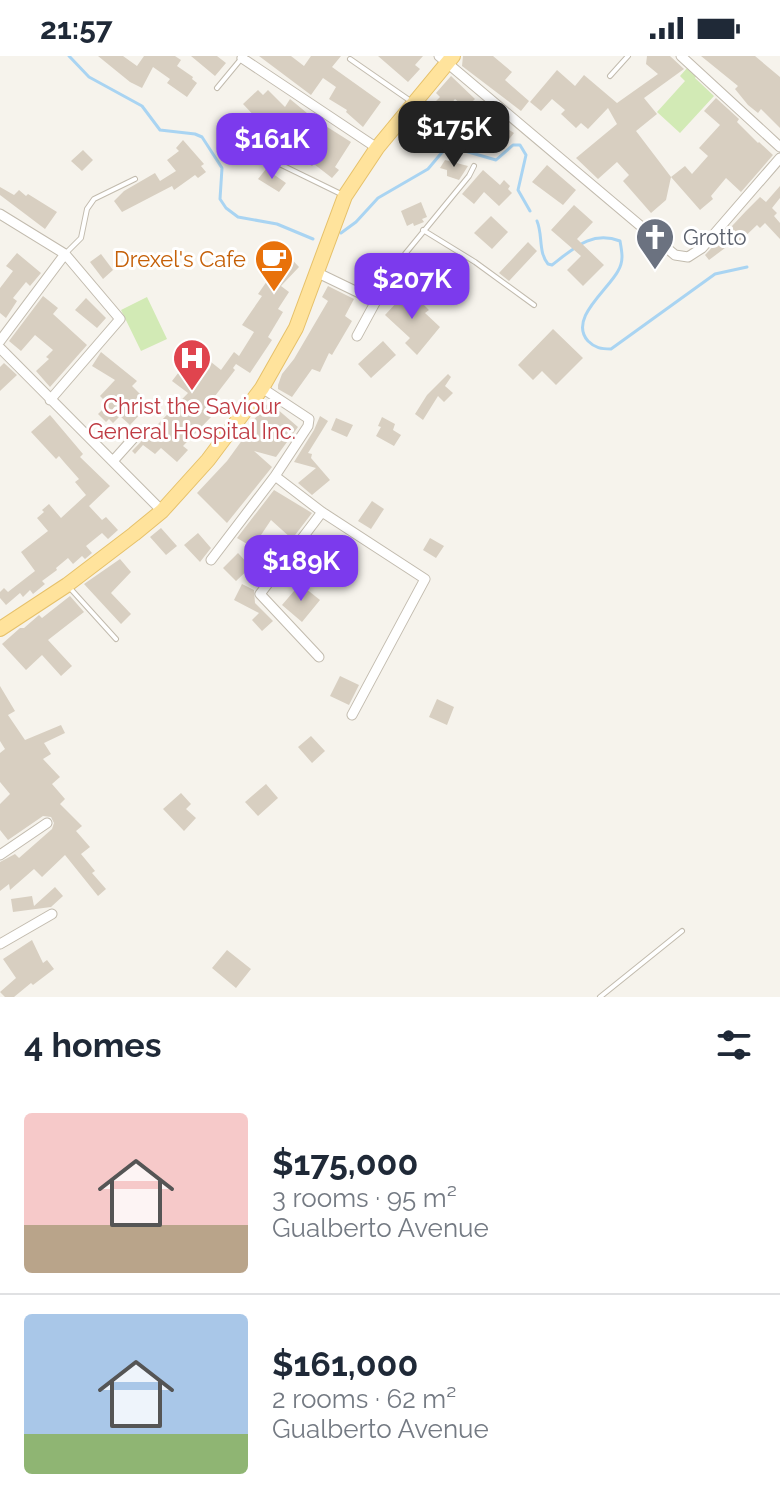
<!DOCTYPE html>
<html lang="en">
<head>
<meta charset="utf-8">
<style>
	:root { --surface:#fff; --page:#f2f2f3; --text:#1f2937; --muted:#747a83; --line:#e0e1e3; --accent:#7c3aed }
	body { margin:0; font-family:Raleway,sans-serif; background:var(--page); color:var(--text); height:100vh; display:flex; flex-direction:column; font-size:30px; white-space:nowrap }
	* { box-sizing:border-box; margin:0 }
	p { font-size:26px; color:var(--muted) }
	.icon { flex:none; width:44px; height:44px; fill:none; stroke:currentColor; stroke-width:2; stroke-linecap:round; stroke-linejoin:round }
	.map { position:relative; height:941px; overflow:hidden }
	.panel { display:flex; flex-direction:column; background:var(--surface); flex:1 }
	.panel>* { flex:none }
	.price { position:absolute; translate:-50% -68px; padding:0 18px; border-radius:16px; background:var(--accent); color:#fff; font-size:26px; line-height:52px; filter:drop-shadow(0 2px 4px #0008) }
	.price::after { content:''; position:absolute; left:50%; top:48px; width:24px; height:18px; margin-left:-12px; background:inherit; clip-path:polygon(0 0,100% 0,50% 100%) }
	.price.on { background:#222; color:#fff }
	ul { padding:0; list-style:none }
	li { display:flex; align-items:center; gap:24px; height:200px; padding:0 24px }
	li+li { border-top:2px solid var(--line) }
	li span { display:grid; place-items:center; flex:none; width:224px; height:160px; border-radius:8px; color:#555 }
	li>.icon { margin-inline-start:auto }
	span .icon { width:96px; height:96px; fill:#fffc; stroke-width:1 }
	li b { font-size:34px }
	h2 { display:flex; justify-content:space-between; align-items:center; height:96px; padding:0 24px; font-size:34px }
	.status { display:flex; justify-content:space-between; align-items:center; height:56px; padding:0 40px; background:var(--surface); direction:ltr }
	.status svg { height:22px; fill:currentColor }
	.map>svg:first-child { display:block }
	.green { fill:#d2eab5 }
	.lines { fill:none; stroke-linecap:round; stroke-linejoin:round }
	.stream { stroke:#a9d4f2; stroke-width:3 }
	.building { fill:#d8cfc1 }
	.service-casing { stroke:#c2bbae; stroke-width:6 }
	.minor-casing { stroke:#c2bbae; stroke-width:11 }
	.primary-casing { stroke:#e6c16a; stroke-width:16 }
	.service { stroke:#fff; stroke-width:4 }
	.minor { stroke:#fff; stroke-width:9 }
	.primary { stroke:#ffe39c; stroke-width:14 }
	.labels { text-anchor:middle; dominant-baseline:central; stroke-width:6; stroke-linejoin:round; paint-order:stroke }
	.worship-label { font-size:22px; fill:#5b616d; stroke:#fff; text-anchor:start }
	.food-label { font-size:22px; fill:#c56008; stroke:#fff; text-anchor:end }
	.health-label { font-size:22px; fill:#be3a42; stroke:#fff }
</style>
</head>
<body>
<div class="status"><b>21:57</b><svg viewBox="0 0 49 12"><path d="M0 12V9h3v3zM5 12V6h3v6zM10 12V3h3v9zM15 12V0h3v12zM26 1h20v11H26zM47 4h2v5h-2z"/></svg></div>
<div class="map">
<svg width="780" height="941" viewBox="0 0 780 941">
	<rect width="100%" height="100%" fill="#f6f3ec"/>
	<path class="green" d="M688 11 697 19 695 22 714 40 680 77 657 56 685 25 680 20Z
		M147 241 167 283 141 295 121 254Z"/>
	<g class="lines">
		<path class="stream" d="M69 0 89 21 142 50 160 74 195 78 202 81 222 112 220 143 226 152 238 161 277 168 313 183
			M537 165C543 179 538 196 548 208L552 209C574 192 592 174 620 185 622 196 624 205 618 215 608 234 568 263 588 285 595 292 601 293 611 293L715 218 747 211
			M341 177 356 166 378 142 428 113 444 94 451 91 496 104 513 89H520L526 99 518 134 530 155"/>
	</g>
	<path class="building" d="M98 0H123L137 10 144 0H175L181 4 177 10 193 21 192 23 197 27 187 41 167 27 170 23 153 11 142 32 130 26Z
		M191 0H217L226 7 215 20Z
		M259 0H291L304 10 311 0H341L332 11 381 46 363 71 346 56 347 54 329 43 336 31 323 22 311 39Z
		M378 0H423L415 9 420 13 408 26Z
		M463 0H493L512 16 505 24 529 45 521 55 462 10Z
		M647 0H670L684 13 644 42 657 58 636 75 671 121 666 144 651 157 623 125 629 119 617 106 598 123 576 102 617 68 608 52 588 73 581 67 576 72 561 58 565 54 552 43 541 55 530 46 557 14 575 30 584 19 617 47 658 18 646 8Z
		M701 0H755L780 21V72L761 53 758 57 748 49 735 33 738 30Z
		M451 20 475 43 473 45 482 53 480 56 514 77 499 96 480 82 471 93 452 75 469 55 455 43 436 66 445 72 440 81 430 74 416 92 401 80 426 49 429 52 440 41 436 37Z
		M258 34 263 39 268 34 285 51 290 43 313 62 351 86 335 111 339 114 332 122 314 108 312 110 304 105 292 93 303 81 271 57 261 67 243 48Z
		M716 42 739 63 737 66 758 87 759 86 773 99 741 136 726 122 711 140 713 143 700 154 671 121 685 110 692 118 708 100 699 92 720 69 704 55Z
		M183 84 204 108 201 110 206 116 198 122 195 119 174 134 172 130 122 156 114 145 124 135 155 117 160 125 176 115 167 104 179 95 176 92Z
		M83 94 93 104 82 115 71 105Z
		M445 104 468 110 459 124 447 120V114L440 112Z
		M547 109 576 134 563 149 532 126Z
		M266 113 286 127 279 136 258 123Z
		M483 114 500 129 504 124 510 130 508 133 512 137 499 150 484 136 474 148 462 138Z
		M780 130V142L772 152 777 157 774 160 780 167V183L765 167 760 172 757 169 736 189 733 186 709 204 705 199 746 155 760 141 766 146Z
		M0 131 14 139 19 134 26 140 28 138 57 156 45 173 0 139Z
		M421 146 427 161 422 163 424 166 414 170 413 167 407 170 401 155Z
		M574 149 593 166 577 183 604 209 583 230 567 214 581 200 551 174Z
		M491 160 508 176 492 193 474 177Z
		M528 186 537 195 509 225 499 217Z
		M283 194 299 211 281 230 289 236 278 253 283 256 268 281 272 284 250 317 236 308 233 312 235 314 205 353 212 360 183 390 188 394 177 406 161 392 155 398 143 389 135 398 132 395 188 337 172 325 196 294 221 314 234 296 239 300 254 276 242 269 262 240 258 238 276 212 272 207Z
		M17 197 41 217 30 230 26 226 13 242 17 245 6 262 0 257V232L13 215 6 210Z
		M101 198 113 214 103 223 90 206Z
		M328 230 354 243 345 260 352 265 332 299 329 297 320 316 312 313 292 341 278 333V329L282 318 294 303 328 245 322 241Z
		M403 232 417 248 420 245 429 254 425 257 440 271 417 299 405 287 410 282 385 259 397 246 392 241Z
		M43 240 58 252 53 258 87 289 50 331 36 315 49 303 46 301 53 294 35 279 21 295 9 285Z
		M86 242 106 262 97 272 75 254Z
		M553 273 583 302 556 329 542 315 533 324 518 309Z
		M383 285 396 299 371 322 358 308Z
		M101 296 137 325 132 330 140 338 136 343 146 352 130 369 120 360 113 367 109 363 106 366 98 358 108 348 100 340 115 324 92 310Z
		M4 307 17 319 0 335V311Z
		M448 318 451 321 445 330 453 337 444 346 438 340 423 364 415 358 427 339Z
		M269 346 298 371 276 401 254 395 272 411 227 467 197 437 227 405 248 376 245 374Z
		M50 359 83 398 80 401 110 430 89 450 102 464 106 461 118 474 108 483 102 477 86 490 92 497 85 503 82 500 73 508 68 502 56 512 57 514 42 525 45 528 33 538 30 534 23 541 20 537 6 549 0 542V536L4 532 8 536 13 532 35 515 21 496 48 475 37 462 44 456 42 454 49 448 61 462 86 439 75 426 79 423 64 406 59 400 56 403 31 376Z
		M320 360 328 365 308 397 312 398 311 402 330 424 312 439 298 427 316 412 294 406 314 374Z
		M382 361 395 368 393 374 401 379 394 390 376 380 381 371 378 370Z
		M336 362 353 369 347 381 331 374Z
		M274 434 312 457 292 483 271 464 259 482 284 494 274 507 244 491 247 488 237 482Z
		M372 445 384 453 371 473 358 465Z
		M161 472 177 490 166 499 150 481Z
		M198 477 211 492 200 506 184 489Z
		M312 482 328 497 318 508 303 494Z
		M430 482 444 490 436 502 423 494Z
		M238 497 251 511 236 525 223 512Z
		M120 503 131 516 111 537 131 558 121 568 84 528Z
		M242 528 254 534 255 547 273 565 262 575 252 564 259 557 234 544Z
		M300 528 320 544 302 566 282 549Z
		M70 540 84 556 48 584 72 610 61 620 42 599 26 614 2 588 20 572H24L39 559 42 562Z
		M340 620 359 629 349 649 330 640Z
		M0 630 15 655 8 659 25 684 61 669 65 677 44 687 51 698 43 703 60 721 52 728 65 743 60 748 82 770 76 775 90 791 81 798 95 815 92 817 106 833 98 840 65 799 42 821 34 813 10 834 9 828 0 835V806L15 798 19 802 52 773 54 767 51 761 43 760 8 784 0 774V748L10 738 0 726V697L5 693 0 685Z
		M437 643 454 651 447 669 429 661Z
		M311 680 325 695 312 707 298 691Z
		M266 728 278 742 258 760 245 746Z
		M181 737 191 748 186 753 196 762 184 775 163 753Z
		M55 831 63 840 51 851 13 856 11 843 32 840 34 850Z
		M32 884 43 907 47 904 54 913 33 929 31 927 14 941H5L0 936 16 922 3 903Z
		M227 894 251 913 236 932 212 912Z"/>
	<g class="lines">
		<defs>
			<path id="service" d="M350 3 412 46
				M610 20 628 0
				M217 32 241 3
				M257 97 343 139
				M423 174 475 206 534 249
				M66 197 81 182 87 153 94 143 135 123
				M377 243 405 198 469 120 474 110
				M69 531 116 583
				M600 941 682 875"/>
			<path id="minor" d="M243 0 242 2 377 92
				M439 0 675 199 688 201 702 192 780 102
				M681 0 780 91
				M0 158 65 198 120 263 50 344
				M318 217 376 245 357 280
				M0 285 65 198
				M0 292 162 455
				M113 405 139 376
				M275 420 322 456 425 523 352 659
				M211 504 275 420 308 370 309 363 262 332
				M319 601 260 538 322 456
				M0 799 47 767
				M0 888 52 858"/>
			<path id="primary" d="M0 573 67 529 134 478 162 455 208 404 262 332 296 272 345 140 377 92 453 0"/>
		</defs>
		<use href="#service" class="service-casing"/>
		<use href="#minor" class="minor-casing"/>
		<use href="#primary" class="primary-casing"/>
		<use href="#service" class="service"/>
		<use href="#minor" class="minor"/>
		<use href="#primary" class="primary"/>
	</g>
	<defs>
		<symbol id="church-pin" viewBox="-11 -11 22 30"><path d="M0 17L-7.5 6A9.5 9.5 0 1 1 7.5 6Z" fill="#6b7280" stroke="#fff"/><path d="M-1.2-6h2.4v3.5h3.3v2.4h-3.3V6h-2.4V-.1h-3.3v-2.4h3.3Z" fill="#fff"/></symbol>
		<symbol id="cafe-pin" viewBox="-11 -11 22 30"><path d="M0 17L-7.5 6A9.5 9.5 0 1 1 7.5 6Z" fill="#e8710a" stroke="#fff"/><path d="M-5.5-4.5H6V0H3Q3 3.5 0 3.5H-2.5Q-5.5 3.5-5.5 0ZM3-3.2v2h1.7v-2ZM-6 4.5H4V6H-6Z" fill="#fff"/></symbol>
		<symbol id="hospital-pin" viewBox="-11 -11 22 30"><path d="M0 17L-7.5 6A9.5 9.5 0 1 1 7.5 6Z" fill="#e0444e" stroke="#fff"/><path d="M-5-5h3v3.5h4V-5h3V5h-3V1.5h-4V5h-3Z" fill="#fff"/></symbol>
	</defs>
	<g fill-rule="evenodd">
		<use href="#church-pin" x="633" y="159" width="44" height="60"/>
		<use href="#cafe-pin" x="252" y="181" width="44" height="60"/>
		<use href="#hospital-pin" x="170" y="280" width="44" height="60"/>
	</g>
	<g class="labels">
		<g class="worship-label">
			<text x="683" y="181">Grotto</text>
		</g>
		<g class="food-label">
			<text x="246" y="203">Drexel's Cafe</text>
		</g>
		<g class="health-label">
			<text x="192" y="350">Christ the Saviour<tspan x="192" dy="25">General Hospital Inc.</tspan></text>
		</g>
	</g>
</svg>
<b class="price on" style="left:454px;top:113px">$175K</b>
<b class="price" style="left:272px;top:125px">$161K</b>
<b class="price" style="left:412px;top:265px">$207K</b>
<b class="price" style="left:301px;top:547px">$189K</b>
</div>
<section class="panel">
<h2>4 homes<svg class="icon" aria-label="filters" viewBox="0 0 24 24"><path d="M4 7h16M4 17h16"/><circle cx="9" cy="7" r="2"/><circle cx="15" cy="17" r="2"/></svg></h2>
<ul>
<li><span style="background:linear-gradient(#f6c9c9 70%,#b9a48a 0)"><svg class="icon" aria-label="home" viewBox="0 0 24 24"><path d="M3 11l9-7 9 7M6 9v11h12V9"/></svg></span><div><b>$175,000</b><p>3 rooms · 95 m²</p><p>Gualberto Avenue</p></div></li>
<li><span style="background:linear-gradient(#a9c7e8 75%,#8fb573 0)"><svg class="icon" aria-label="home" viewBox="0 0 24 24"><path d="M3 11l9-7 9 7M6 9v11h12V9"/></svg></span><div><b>$161,000</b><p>2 rooms · 62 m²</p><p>Gualberto Avenue</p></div></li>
</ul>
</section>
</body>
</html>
